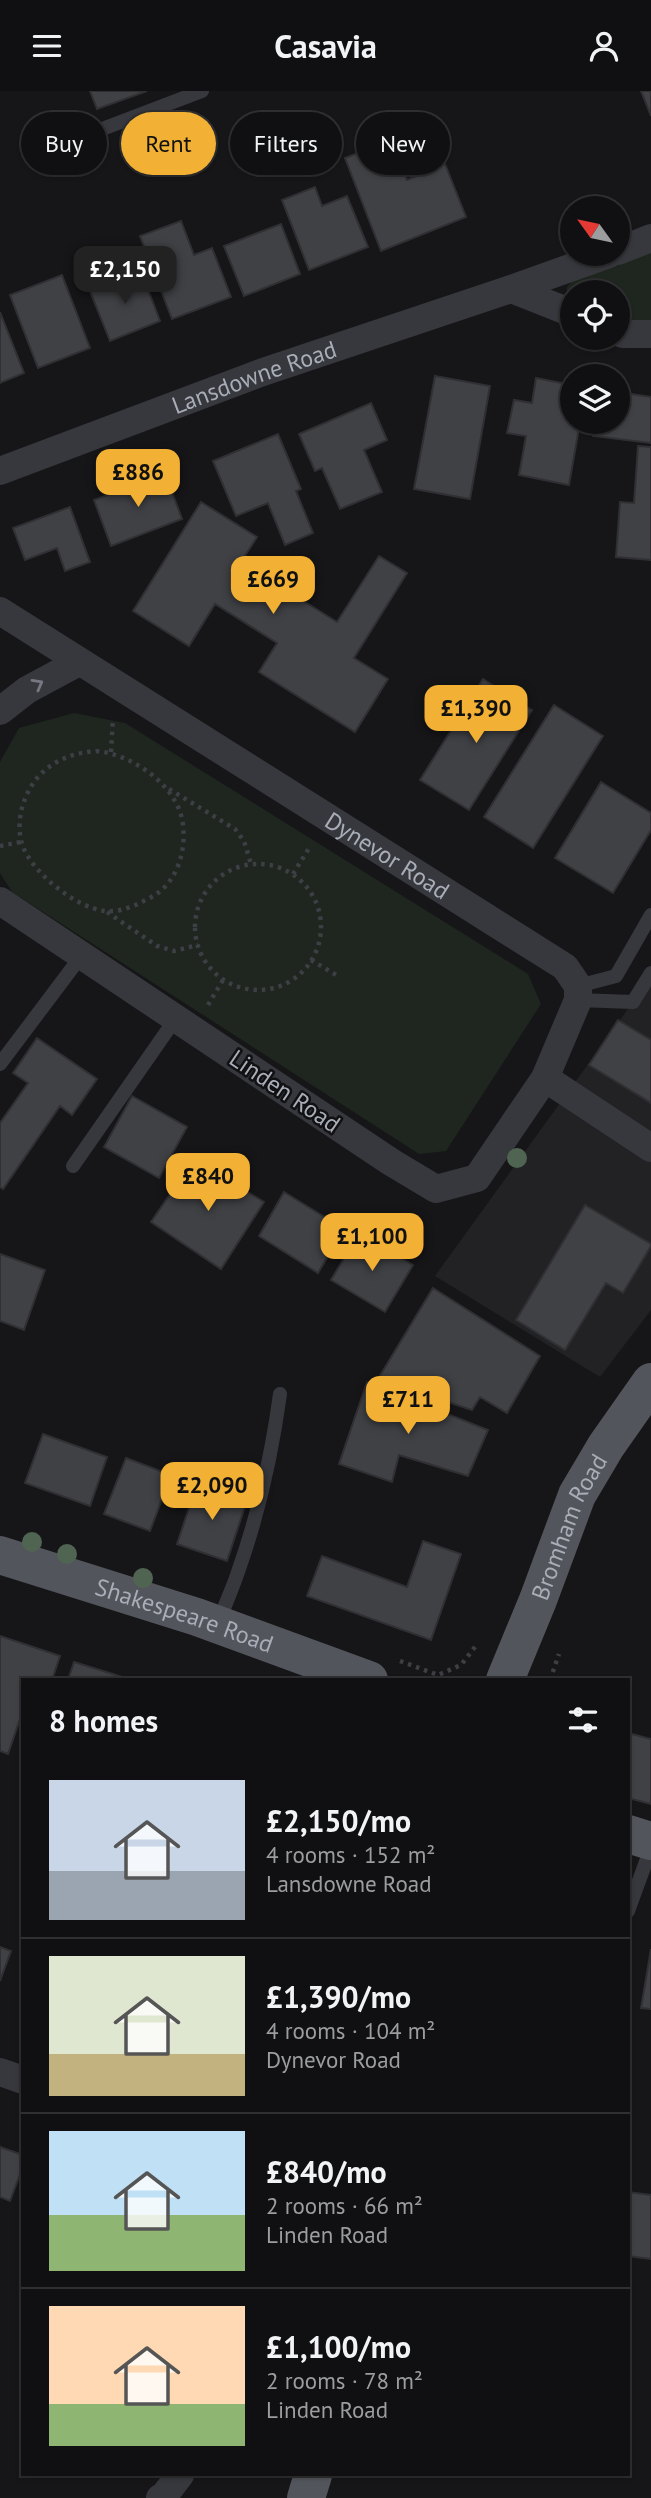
<!DOCTYPE html>
<html lang="en">
<head>
<meta charset="utf-8">
<style>
	:root { --surface:#101012; --page:#1e1e20; --text:#f1f3f6; --muted:#9c9d9f; --line:#303032; --accent:#f2b134 }
	body { margin:0; font-family:"PT Sans",sans-serif; background:var(--page); color:var(--text); height:100vh; display:flex; flex-direction:column; font-size:26px; white-space:nowrap }
	* { box-sizing:border-box; margin:0 }
	p { font-size:23px; color:var(--muted) }
	.icon { flex:none; width:38px; height:38px; fill:none; stroke:currentColor; stroke-width:2; stroke-linecap:round; stroke-linejoin:round }
	.map { position:relative; flex:1; overflow:hidden }
	.sheet { position:absolute; left:21px; top:1587px; width:609px; height:798px; display:flex; flex-direction:column; background:var(--surface); border-radius:0px; box-shadow:0 2px 5px #0004,0 0 0 2px var(--line) }
	.sheet>* { flex:none }
	.top-card { position:absolute; left:21px; top:21px; width:609px; height:63px; display:flex; gap:14px }
	.needle { width:46px; rotate:303deg }
	.buttons { position:absolute; left:560px; top:105px; display:grid; gap:14px }
	.buttons a { display:grid; place-items:center; width:70px; height:70px; border-radius:50%; background:var(--surface); box-shadow:0 2px 5px #0004,0 0 0 2px var(--line); font-size:35px }
	.price { position:absolute; translate:-50% -60px; padding:0 16px; border-radius:14px; background:var(--accent); color:#111; font-size:23px; line-height:46px; filter:drop-shadow(0 2px 4px #0008) }
	.price::after { content:''; position:absolute; left:50%; top:42px; width:21px; height:16px; margin-left:-10px; background:inherit; clip-path:polygon(0 0,100% 0,50% 100%) }
	.price.selected { background:#222; color:#fff }
	ul { padding:0; list-style:none }
	li { display:flex; align-items:center; gap:21px; height:175px; padding:0 28px }
	li+li { border-top:2px solid var(--line) }
	li span { display:grid; place-items:center; flex:none; width:196px; height:140px; border-radius:0px; color:#555 }
	li>.icon { margin-inline-start:auto }
	span .icon { width:84px; height:84px; fill:#fffc; stroke-width:1 }
	li b { font-size:30px }
	h2 { display:flex; justify-content:space-between; align-items:center; height:84px; padding:0 28px; font-size:30px }
	.tag { padding:0 24px; border-radius:32px; background:var(--surface); box-shadow:0 2px 5px #0004,0 0 0 2px var(--line); font-size:24px; line-height:63px }
	.tag.selected { background:var(--accent); color:#111 }
	header { display:flex; justify-content:space-between; align-items:center; height:91px; padding:0 28px; background:var(--surface); font-size:32px; font-weight:700 }
	.map>svg:first-child { display:block }
	.built { fill:#222225 }
	.green { fill:#1e261f }
	.building { fill:#404145; stroke:#303034; stroke-width:2 }
	.lines { fill:none; stroke-linecap:round; stroke-linejoin:round }
	.path { stroke:#3d3f44; stroke-width:4.5; stroke-dasharray:3.5 5; stroke-linecap:butt }
	.lane { stroke:#37383d; stroke-width:14 }
	.street { stroke:#37383d; stroke-width:28 }
	.primary { stroke:#53555c; stroke-width:38 }
	.tree { fill:#506452 }
	.oneway { stroke:#757881 }
	.labels { text-anchor:middle; dominant-baseline:central; stroke-width:5; stroke-linejoin:round; paint-order:stroke }
	.street-label { font-size:24px; fill:#a8adb8; stroke:#111113 }
</style>
</head>
<body>
<header><svg class="icon" aria-label="menu" viewBox="0 0 24 24"><path d="M4 6h16M4 12h16M4 18h16"/></svg>Casavia<svg class="icon" aria-label="person" viewBox="0 0 24 24"><circle cx="12" cy="8" r="4"/><path d="M4 21q1-7 8-7t8 7"/></svg></header>
<div class="map">
<svg width="651" height="2407" viewBox="0 0 651 2407">
	<rect width="100%" height="100%" fill="#161618"/>
	<path class="built" d="M651 886V1219L600 1286 435 1185Z"/>
	<path class="green" d="M651 159V234L618 227V201H572V213L570 212 567 204V196L579 184Z
		M74 622 125 632 528 883 541 913 446 1060 419 1063 12 801 0 782V671L19 637Z"/>
	<path class="building" d="M90 0H147L97 18Z
		M641 0H651V25Z
		M391 49 407 89 445 73 466 126 381 160 345 67Z
		M315 96 322 115 347 105 368 156 309 179 282 109Z
		M181 130 194 164 212 157 231 206 172 228 140 145Z
		M281 133 300 183 244 205 224 155Z
		M141 180 160 230 110 250 90 200Z
		M62 184 90 257 38 277 10 204Z
		M0 221 24 282 0 292Z
		M435 285 490 295 470 408 414 398Z
		M536 287 572 294V331H580L569 394 519 384 526 345 507 342 514 309 532 312Z
		M618 301 651 306V352L593 345 595 331H618Z
		M371 312 387 349 364 359 382 401 340 418 322 377 315 380 299 343Z
		M278 343 301 398 296 400 313 442 285 454 268 412 236 425 213 370Z
		M638 355 651 356V469L616 466 620 411 634 412Z
		M165 382 182 428 111 455 94 409Z
		M201 411 257 446 241 471 337 531 379 465 407 482 354 567 388 588 355 641 259 581 277 552 215 513 189 555 133 520Z
		M70 416 90 471 65 480 57 457 25 469 13 437Z
		M483 588 532 619 469 719 420 689Z
		M554 614 603 645 533 757 484 726Z
		M601 691 651 722V739L613 802 555 767Z
		M618 929 651 949V1012L589 974Z
		M37 947 97 988 72 1024 60 1015 3 1098 0 1096V1032L28 992 13 982Z
		M132 1005 187 1036 159 1087 104 1056Z
		M194 1068 264 1111 221 1178 151 1131Z
		M284 1101 344 1138 318 1182 259 1145Z
		M585 1114 651 1153V1155L623 1202 606 1192 565 1259 516 1229Z
		M359 1142 413 1174 385 1221 331 1189Z
		M0 1163 45 1179 24 1239 0 1230Z
		M433 1197 540 1265 507 1322 480 1306 472 1319 378 1288Z
		M367 1291 488 1339 468 1385 399 1364 392 1391 339 1373Z
		M43 1343 107 1366 90 1415 25 1392Z
		M126 1367 171 1384 150 1440 104 1423Z
		M197 1393 247 1409 227 1470 177 1453Z
		M423 1450 461 1463 431 1549 307 1505 322 1465 407 1496Z
		M0 1545 60 1565 52 1589H23V1619L8 1663 0 1660Z
		M74 1571 132 1589H68Z
		M628 1642 651 1648V1713L628 1707Z
		M0 1856 11 1860 0 1890Z
		M651 1858V1918L641 1917Z
		M0 2056 23 2064V2075L10 2110 0 2106Z
		M628 2101 651 2104V2168L628 2165Z"/>
	<g class="lines">
		<path class="path" d="M96 660C132 663 179 695 183 734 186 759 178 789 155 804 141 812 122 822 105 820 76 817 31 781 22 753 19 744 19 731 21 721 30 682 58 663 96 660Z
			M111 661 113 627
			M169 698 235 738 244 750 251 773
			M0 755 21 751
			M195 836a63 63 0 1 1 126 0a63 63 0 1 1-126 0Z
			M293 783 311 754
			M107 821 157 855 174 860 198 854
			M311 869 338 885
			M208 914 223 889
			M400 1570 438 1584 461 1574 478 1552
			M550 1589 559 1563"/>
		<path class="lane" d="M55 56 202 0
			M578 895 616 885 651 824
			M578 909 633 911 651 882
			M0 973 82 864
			M73 1075 176 927
			M218 1534C224 1515 233 1497 239 1478 259 1421 272 1362 280 1303
			M628 1820 651 1757"/>
		<g class="street">
			<path d="M618 160 651 147"/>
			<path d="M511 198 572 222"/>
			<path d="M618 241 623 243H651"/>
			<path id="s1" d="M0 380 263 281 511 198 609 163"/>
			<path id="s2" d="M0 520 565 876 578 895V909L545 987 477 1087 436 1098 391 1071 0 810"/>
			<path d="M0 620 27 599 79 571"/>
			<path d="M545 987 651 1057"/>
			<path d="M0 1981 23 1989"/>
			<path d="M160 2407 163 2406 180 2384"/>
		</g>
		<g class="primary">
			<path id="s3" d="M0 1464 197 1526 369 1589"/>
			<path id="s4" d="M505 1589 538 1509 577 1404 606 1355 651 1291"/>
			<path d="M628 1743 651 1750"/>
			<path d="M306 2407 313 2384"/>
		</g>
	</g>
	<g class="tree">
		<circle cx="517" cy="1067" r="10"/>
		<circle cx="32" cy="1451" r="10"/>
		<circle cx="67" cy="1463" r="10"/>
		<circle cx="143" cy="1487" r="10"/>
	</g>
	<defs><path id="oneway-chevron" d="M-2-3.5L2.5 0L-2 3.5" fill="none" stroke-width="1.6" stroke-linecap="round" stroke-linejoin="round" transform="scale(1.75)"/></defs>
	<use class="oneway" href="#oneway-chevron" transform="translate(38 593) rotate(-29)"/>
	<g class="labels">
		<g class="street-label">
			<text stroke="none"><textPath href="#s1" startOffset="271">Lansdowne Road</textPath></text>
			<text stroke="none"><textPath href="#s2" startOffset="458">Dynevor Road</textPath></text>
			<text transform="translate(285 1000) rotate(34)">Linden Road</text>
			<text stroke="none"><textPath href="#s4" startOffset="166">Bromham Road</textPath></text>
			<text stroke="none"><textPath href="#s3" startOffset="194">Shakespeare Road</textPath></text>
		</g>
	</g>
</svg>
<div class="buttons">
<a><svg class="needle" viewBox="-14 -14 28 28"><path d="M0-13l5 13h-10z" fill="#e53935"/><path d="M0 13l5-13h-10z" fill="#9c9d9f"/></svg></a>
<a><svg class="icon" aria-label="locate" viewBox="0 0 24 24"><circle cx="12" cy="12" r="6"/><path d="M12 2v4M12 18v4M2 12h4M18 12h4"/></svg></a>
<a><svg class="icon" aria-label="layers" viewBox="0 0 24 24"><path d="M12 4l9 5-9 5-9-5zM3 14l9 5 9-5"/></svg></a>
</div>
<b class="price selected" style="left:125px;top:215px">£2,150</b>
<b class="price" style="left:138px;top:418px">£886</b>
<b class="price" style="left:273px;top:525px">£669</b>
<b class="price" style="left:476px;top:654px">£1,390</b>
<b class="price" style="left:208px;top:1122px">£840</b>
<b class="price" style="left:372px;top:1182px">£1,100</b>
<b class="price" style="left:408px;top:1345px">£711</b>
<b class="price" style="left:212px;top:1431px">£2,090</b>
<div class="top-card">
<a class="tag">Buy</a>
<a class="tag selected">Rent</a>
<a class="tag">Filters</a>
<a class="tag">New</a>
</div>
<section class="sheet">
<h2>8 homes<svg class="icon" aria-label="filters" viewBox="0 0 24 24"><path d="M4 7h16M4 17h16"/><circle cx="9" cy="7" r="2"/><circle cx="15" cy="17" r="2"/></svg></h2>
<ul>
<li><span style="background:linear-gradient(#c9d6e8 65%,#9aa5b1 0)"><svg class="icon" aria-label="home" viewBox="0 0 24 24"><path d="M3 11l9-7 9 7M6 9v11h12V9"/></svg></span><div><b>£2,150/mo</b><p>4 rooms · 152 m²</p><p>Lansdowne Road</p></div></li>
<li><span style="background:linear-gradient(#dfe7d0 70%,#c2b280 0)"><svg class="icon" aria-label="home" viewBox="0 0 24 24"><path d="M3 11l9-7 9 7M6 9v11h12V9"/></svg></span><div><b>£1,390/mo</b><p>4 rooms · 104 m²</p><p>Dynevor Road</p></div></li>
<li><span style="background:linear-gradient(#bfe0f5 60%,#8fb573 0)"><svg class="icon" aria-label="home" viewBox="0 0 24 24"><path d="M3 11l9-7 9 7M6 9v11h12V9"/></svg></span><div><b>£840/mo</b><p>2 rooms · 66 m²</p><p>Linden Road</p></div></li>
<li><span style="background:linear-gradient(#ffd9b3 70%,#8fb573 0)"><svg class="icon" aria-label="home" viewBox="0 0 24 24"><path d="M3 11l9-7 9 7M6 9v11h12V9"/></svg></span><div><b>£1,100/mo</b><p>2 rooms · 78 m²</p><p>Linden Road</p></div></li>
</ul>
</section>
</div>
</body>
</html>
